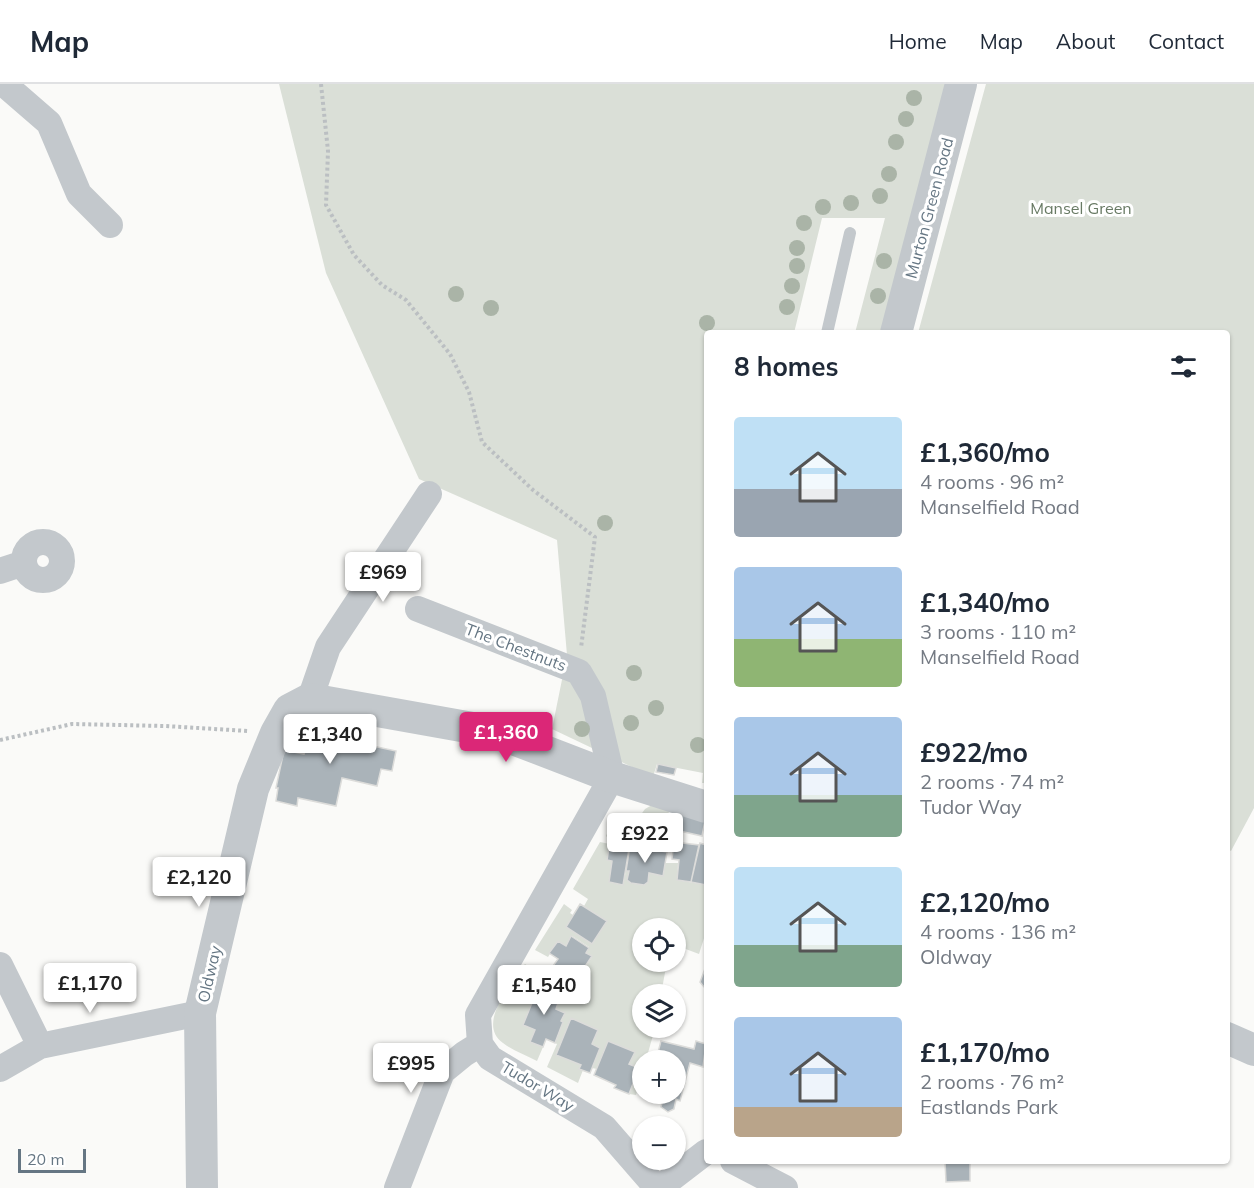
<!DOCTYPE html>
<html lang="en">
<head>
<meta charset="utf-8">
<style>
	:root { --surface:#fff; --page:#f6f6f7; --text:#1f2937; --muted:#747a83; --line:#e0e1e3; --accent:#db2777 }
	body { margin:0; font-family:Mulish,sans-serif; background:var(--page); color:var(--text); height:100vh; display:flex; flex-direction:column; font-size:22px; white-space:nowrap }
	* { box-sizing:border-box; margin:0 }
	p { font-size:20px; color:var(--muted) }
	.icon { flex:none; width:33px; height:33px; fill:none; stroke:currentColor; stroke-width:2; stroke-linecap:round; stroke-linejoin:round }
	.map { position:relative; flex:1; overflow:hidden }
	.details { position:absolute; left:704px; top:246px; width:526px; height:834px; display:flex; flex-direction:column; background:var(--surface); border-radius:6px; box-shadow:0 2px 4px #0004 }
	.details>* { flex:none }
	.controls { position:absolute; left:632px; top:834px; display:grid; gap:12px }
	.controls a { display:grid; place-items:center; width:54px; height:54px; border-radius:50%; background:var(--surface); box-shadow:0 2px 4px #0004; font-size:30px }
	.scale { position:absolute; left:18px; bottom:15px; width:68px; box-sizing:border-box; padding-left:6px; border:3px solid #657683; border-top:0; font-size:16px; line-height:21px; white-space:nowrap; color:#657683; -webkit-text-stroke:4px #fff; paint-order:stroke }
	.price { position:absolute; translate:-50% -51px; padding:0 14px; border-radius:6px; background:#fff; color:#222; font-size:20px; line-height:39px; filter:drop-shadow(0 2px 3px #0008) }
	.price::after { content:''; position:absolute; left:50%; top:36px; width:18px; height:14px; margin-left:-9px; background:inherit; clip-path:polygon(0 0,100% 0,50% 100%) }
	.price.on { background:var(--accent); color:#fff }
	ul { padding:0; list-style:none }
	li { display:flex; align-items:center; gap:18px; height:150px; padding:0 30px }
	li span { display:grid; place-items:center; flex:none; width:168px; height:120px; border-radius:6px; color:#555 }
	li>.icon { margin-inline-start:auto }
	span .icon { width:72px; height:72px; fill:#fffc; stroke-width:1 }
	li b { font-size:26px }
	h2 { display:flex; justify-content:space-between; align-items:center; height:72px; padding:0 30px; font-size:26px }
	header { display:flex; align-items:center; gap:36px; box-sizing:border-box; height:84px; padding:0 30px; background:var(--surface); border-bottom:2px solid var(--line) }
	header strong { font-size:28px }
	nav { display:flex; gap:33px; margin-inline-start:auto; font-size:21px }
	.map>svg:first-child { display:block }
	.green { fill:#dadfd7 }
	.building { fill:#aab3b9; stroke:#dcdcda; stroke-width:1.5 }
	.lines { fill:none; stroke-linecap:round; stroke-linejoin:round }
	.path { stroke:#bbbfc2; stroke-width:4; stroke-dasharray:3 3; stroke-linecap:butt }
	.service { stroke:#c3c8cc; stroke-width:12 }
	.minor { stroke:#c3c8cc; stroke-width:26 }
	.tertiary { stroke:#c3c8cc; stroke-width:32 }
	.tree { fill:#aab4a7 }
	.labels { text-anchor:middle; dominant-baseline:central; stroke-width:6; stroke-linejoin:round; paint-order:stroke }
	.street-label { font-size:16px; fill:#657683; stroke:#fff }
	.park-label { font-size:16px; fill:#687a64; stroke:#fff }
</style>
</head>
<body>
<header>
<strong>Map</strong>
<nav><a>Home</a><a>Map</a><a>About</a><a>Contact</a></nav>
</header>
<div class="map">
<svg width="1254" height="1104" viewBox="0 0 1254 1104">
	<rect width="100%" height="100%" fill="#fafaf8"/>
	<path class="green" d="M279 0H950L887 249H855L885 134H822L794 249H706V699H702L703 689 657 680 653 693 552 645 567 571 557 456 419 395 326 189Z
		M986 0H1254V724L1231 767 1227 765V249H918Z
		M652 721 669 726 667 745 657 749 634 746 630 759 608 754 606 752 612 738 617 741 632 743 645 725Z
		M600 758 610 760 607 776 612 777 609 798 623 800 626 787H629L627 796 631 799 644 801 648 798 649 789 663 792 665 779H678L677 796 706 801V848L699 870 675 861V844H642V878H667L661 910H642V944H655L646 976H642V992L636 1011 629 1010 639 985 629 980 635 968 608 957 597 985 592 984 600 964 592 960 598 946 571 934 556 970 581 981 579 985 583 986 578 999 547 983 557 960 555 959 563 938 561 937 564 929 556 925 553 917 558 907 540 900 523 941 535 946 530 958 543 963 537 977C526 971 513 967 503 959 477 940 509 904 521 884L525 880 548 895 551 891 571 904 592 873 586 869 589 863 572 852 566 862 558 857 548 873 535 866 564 820 572 826 570 829 573 831 566 843 592 860 607 837 584 822 588 815 573 805Z"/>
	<path class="building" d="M330 635 355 641 353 648 361 649 359 659 396 667 392 687 381 685 377 702 342 694 336 722 298 714 297 722 276 717 278 704H276L284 666 304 670 311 638 329 642Z
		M658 680 676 684 674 691 656 688Z
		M680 726 706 732 702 752 675 746Z
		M618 757 630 759 623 801 609 798 612 777 607 776 610 758 617 759Z
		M674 758 699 761 691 798 677 796 679 776 672 775Z
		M700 759 706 761V801L691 798Z
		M630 762 667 768 663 792 649 789 648 798 644 801 631 799 627 796 629 787H626Z
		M580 820 607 837 592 860 566 843Z
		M571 852 589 864 586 869 592 872 571 904 548 889 558 875 549 869 558 857 566 862Z
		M706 882V904L704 903 700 898Z
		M540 899 558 907 553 917 558 919 556 925 565 929 561 937 563 938 555 959 546 955 543 963 530 958 535 946 523 941Z
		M571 934 598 946 592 960 600 964 590 989 579 985 581 981 556 971Z
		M608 957 635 968 629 980 639 984 629 1010 614 1004 616 1001 594 991Z
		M661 957 694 965 696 957 706 960 703 983 690 979 680 1017 676 1015 674 1025 668 1028 661 1023 664 1010H675V976H656Z
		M945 1077H970V1097L946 1098Z"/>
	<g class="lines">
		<path class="path" d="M321 0 328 67 326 121 354 171 382 201 406 216 450 270 469 308 482 358 533 406 595 453 581 564
			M0 656 72 640 165 642 248 647"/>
		<path class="service" d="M827 249 850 149"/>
		<path class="minor" d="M4 0 49 39 79 110 110 141
			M24 477a19 19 0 1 1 38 0a19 19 0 1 1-38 0Z
			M0 487 24 479
			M418 525 579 588 593 612 612 693 478 931 480 960 490 974 604 1043 657 1104
			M310 615 328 563 429 410
			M0 881 40 962
			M0 985 40 962 200 929
			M733 1077 785 1104
			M397 1104 442 988 464 970 480 960
			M659 1104 706 1068"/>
		<path class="tertiary" d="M896 249 961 0
			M1227 954 1254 966
			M202 1104 200 929 253 705 276 649 289 626 310 615 495 648 612 693 706 723"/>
	</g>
	<g class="tree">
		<circle cx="914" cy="14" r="8"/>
		<circle cx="906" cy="35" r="8"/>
		<circle cx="896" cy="58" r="8"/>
		<circle cx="889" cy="90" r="8"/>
		<circle cx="880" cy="112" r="8"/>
		<circle cx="851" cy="119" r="8"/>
		<circle cx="823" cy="123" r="8"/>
		<circle cx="804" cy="139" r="8"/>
		<circle cx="797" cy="164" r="8"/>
		<circle cx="884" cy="177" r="8"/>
		<circle cx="797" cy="182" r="8"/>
		<circle cx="792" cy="202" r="8"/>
		<circle cx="456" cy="210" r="8"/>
		<circle cx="878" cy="212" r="8"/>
		<circle cx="787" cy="223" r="8"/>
		<circle cx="491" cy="224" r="8"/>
		<circle cx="707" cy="239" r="8"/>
		<circle cx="605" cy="439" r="8"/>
		<circle cx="634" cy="589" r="8"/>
		<circle cx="656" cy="624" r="8"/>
		<circle cx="631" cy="639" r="8"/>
		<circle cx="582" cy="645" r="8"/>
		<circle cx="698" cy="661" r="8"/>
	</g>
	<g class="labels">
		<g class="street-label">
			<text transform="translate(929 124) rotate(-75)">Murton Green Road</text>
			<text transform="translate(516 563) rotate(21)">The Chestnuts</text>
			<text transform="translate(209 890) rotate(-77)">Oldway</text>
			<text transform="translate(538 1002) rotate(31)">Tudor Way</text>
		</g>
		<g class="park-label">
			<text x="1081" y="124">Mansel Green</text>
		</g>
	</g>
</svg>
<div class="controls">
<a><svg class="icon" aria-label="locate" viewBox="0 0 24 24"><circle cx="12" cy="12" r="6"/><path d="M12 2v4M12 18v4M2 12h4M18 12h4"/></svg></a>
<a><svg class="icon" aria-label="layers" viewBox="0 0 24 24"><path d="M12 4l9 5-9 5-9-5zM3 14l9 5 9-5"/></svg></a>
<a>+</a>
<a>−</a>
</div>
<div class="scale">20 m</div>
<b class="price" style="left:383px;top:519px">£969</b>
<b class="price on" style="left:506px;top:679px">£1,360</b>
<b class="price" style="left:330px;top:681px">£1,340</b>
<b class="price" style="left:645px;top:780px">£922</b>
<b class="price" style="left:199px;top:824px">£2,120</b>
<b class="price" style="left:90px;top:930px">£1,170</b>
<b class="price" style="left:544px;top:932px">£1,540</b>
<b class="price" style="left:411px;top:1010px">£995</b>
<section class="details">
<h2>8 homes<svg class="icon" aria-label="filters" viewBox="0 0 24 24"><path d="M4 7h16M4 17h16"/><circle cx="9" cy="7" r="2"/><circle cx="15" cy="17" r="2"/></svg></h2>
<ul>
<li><span style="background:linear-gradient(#bfe0f5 60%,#9aa5b1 0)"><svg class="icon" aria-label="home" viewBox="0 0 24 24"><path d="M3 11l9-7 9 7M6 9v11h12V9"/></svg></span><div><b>£1,360/mo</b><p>4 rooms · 96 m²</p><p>Manselfield Road</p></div></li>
<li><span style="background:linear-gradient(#a9c7e8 60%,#8fb573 0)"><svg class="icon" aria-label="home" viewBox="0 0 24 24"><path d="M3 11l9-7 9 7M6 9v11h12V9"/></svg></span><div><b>£1,340/mo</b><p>3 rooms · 110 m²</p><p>Manselfield Road</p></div></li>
<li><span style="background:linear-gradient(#a9c7e8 65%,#7fa58c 0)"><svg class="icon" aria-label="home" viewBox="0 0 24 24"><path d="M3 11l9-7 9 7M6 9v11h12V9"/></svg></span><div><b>£922/mo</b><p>2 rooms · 74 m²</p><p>Tudor Way</p></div></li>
<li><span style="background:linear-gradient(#bfe0f5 65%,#7fa58c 0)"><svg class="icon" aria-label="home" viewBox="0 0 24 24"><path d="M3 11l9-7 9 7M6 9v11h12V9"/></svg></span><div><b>£2,120/mo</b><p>4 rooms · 136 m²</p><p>Oldway</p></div></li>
<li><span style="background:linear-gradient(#a9c7e8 75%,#b9a48a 0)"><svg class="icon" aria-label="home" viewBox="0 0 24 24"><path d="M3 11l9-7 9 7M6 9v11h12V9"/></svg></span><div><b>£1,170/mo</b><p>2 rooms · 76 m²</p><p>Eastlands Park</p></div></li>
</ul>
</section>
</div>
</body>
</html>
